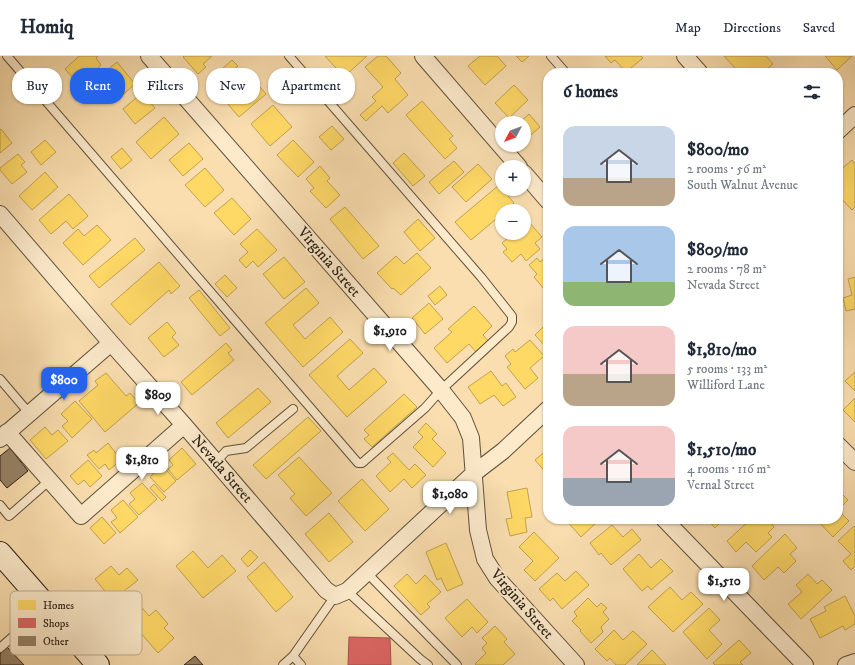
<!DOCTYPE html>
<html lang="en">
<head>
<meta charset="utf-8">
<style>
	:root { --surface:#fff; --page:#f6f6f7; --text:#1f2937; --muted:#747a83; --line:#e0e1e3; --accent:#2563eb }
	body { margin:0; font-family:"IM FELL DW Pica",serif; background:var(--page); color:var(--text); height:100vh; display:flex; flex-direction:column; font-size:15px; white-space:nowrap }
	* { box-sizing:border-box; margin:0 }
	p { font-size:13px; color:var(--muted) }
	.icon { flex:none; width:22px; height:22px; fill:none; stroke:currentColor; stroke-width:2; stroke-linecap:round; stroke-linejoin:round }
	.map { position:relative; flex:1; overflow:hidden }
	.details { position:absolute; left:543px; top:12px; width:300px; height:456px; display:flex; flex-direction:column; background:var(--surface); border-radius:16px; box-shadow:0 1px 3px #0004 }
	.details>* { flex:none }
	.top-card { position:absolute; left:12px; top:12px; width:380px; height:36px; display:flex; gap:8px }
	.needle { width:26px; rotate:229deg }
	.fabs { position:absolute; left:495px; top:60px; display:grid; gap:8px }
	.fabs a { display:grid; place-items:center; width:36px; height:36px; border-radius:50%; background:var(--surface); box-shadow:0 1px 3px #0004; font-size:20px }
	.price { position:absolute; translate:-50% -34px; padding:0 9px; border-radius:8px; background:#fff; color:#222; font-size:13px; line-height:26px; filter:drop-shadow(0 1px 2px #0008) }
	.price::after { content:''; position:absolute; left:50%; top:24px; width:12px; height:9px; margin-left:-6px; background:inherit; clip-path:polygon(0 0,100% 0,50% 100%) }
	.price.active { background:var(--accent); color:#fff }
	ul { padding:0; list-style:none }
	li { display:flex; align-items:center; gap:12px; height:100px; padding:0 20px }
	li span { display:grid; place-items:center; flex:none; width:112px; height:80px; border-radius:12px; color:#555 }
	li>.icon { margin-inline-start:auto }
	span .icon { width:48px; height:48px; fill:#fffc; stroke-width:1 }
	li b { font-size:17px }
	h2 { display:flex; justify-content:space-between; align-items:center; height:48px; padding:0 20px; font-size:17px }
	.tag { padding:0 14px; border-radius:16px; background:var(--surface); box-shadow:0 1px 3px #0004; font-size:14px; line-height:36px }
	.tag.active { background:var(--accent); color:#fff }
	header { display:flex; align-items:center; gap:24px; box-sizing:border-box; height:56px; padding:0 20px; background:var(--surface); border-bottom:1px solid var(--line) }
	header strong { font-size:19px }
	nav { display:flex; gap:22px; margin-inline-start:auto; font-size:14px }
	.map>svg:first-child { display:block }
	.homes { fill:#ffd966; stroke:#bfa24e }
	.shops { fill:#e06666; stroke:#a9514e }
	.building { fill:#968366; stroke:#2a2016 }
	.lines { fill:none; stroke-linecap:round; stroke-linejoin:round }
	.service-casing { stroke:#5e503c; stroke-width:10 }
	.minor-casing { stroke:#5e503c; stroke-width:18 }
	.secondary-casing { stroke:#2a2016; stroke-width:24 }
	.service { stroke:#fceacb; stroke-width:8 }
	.minor { stroke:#fceacb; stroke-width:16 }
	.secondary { stroke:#fceacb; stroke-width:22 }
	.labels { text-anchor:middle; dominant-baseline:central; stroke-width:4; stroke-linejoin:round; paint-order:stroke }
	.street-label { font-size:15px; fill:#2a2016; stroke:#fceacb }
	.key { fill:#fceacb; stroke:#bdad95; stroke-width:1 }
	.key-label { font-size:11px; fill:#2a2016 }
</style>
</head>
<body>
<header>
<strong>Homiq</strong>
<nav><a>Map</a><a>Directions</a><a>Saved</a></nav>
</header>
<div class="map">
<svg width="855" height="609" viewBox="0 0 855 609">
	<rect width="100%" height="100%" fill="#fadeaf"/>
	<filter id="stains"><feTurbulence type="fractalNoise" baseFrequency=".005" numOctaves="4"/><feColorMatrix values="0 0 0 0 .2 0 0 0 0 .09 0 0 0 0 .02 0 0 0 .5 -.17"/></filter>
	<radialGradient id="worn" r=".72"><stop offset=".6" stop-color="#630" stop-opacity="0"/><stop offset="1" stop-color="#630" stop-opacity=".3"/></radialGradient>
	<path class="homes" d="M79 0H98L96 2 101 9 79 29 65 13Z
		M184 0H212L203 8 206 11 198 18 183 1Z
		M325 0H367L344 21Z
		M378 0H386L401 17 395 23 408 39 388 57 382 50 366 65 360 59 376 45 372 41 383 31 365 11Z
		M480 0H497L506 10 485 29 468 10Z
		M516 0H529L522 6Z
		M605 0H641L643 2 626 16 615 4 611 7Z
		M724 0H766L773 8 762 17H734L737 14Z
		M825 0H852L837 14Z
		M232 4 238 10 234 13 241 20 220 39 208 26Z
		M117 6 135 28 119 42 101 19Z
		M291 23 302 34 292 45 281 33Z
		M254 24 266 38 239 61 227 47Z
		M514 29 528 44 509 62 495 47Z
		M142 37 155 52 135 68 123 53Z
		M422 45 453 80 449 83 457 92 445 103 406 59Z
		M273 49 292 71 270 90 251 68Z
		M529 58 540 71 526 83 524 80V67H519Z
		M164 61 179 78 151 103 136 86Z
		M332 70 344 83 331 94 319 81Z
		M1 73 12 87 0 97V74Z
		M45 84 56 96 41 109 31 96Z
		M293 84 314 106 298 121 277 99Z
		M189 87 203 103 183 120 169 104Z
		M122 92 132 104 121 113 111 101Z
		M404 97 425 120 413 130 393 107Z
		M18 98 25 106 21 109 27 116 12 128 0 114V112Z
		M852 104 855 108V151L852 154 838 139V116Z
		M454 105 464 116 439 138 429 126Z
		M478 108 492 123 466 146 452 131Z
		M320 110 330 122 327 125 340 139 326 152 310 135 314 132 306 123Z
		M205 112 224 134 205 151 185 129Z
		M45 116 58 131 32 154 19 140Z
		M499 129 514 147 505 155H502V158L471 184 455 166Z
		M69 138 88 160 73 173 66 165 51 178 39 164Z
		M232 142 251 163 234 179 214 157Z
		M345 151 379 190 363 203 330 163Z
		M418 163 435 182 420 195 404 176Z
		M528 165 542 181 535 187 540 193 526 205 521 198 512 206 503 196 507 193 502 187 514 177H524V168Z
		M97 169 111 184 83 209 63 187 78 173 84 180Z
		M257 173 277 194 258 211 253 205 246 212 239 204 248 196 240 188Z
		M135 182 145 194 99 232 89 220Z
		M417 197 431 212 401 239 393 232 392 233 377 217 396 200 404 208Z
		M284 201 305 226 284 243 263 218Z
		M546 201 548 204V229L544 233 534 221 537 218 529 209 537 202 540 206Z
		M159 206 180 230 171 238 169 234 130 269 111 248Z
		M225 219 237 232 227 241 215 228Z
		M855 221V253L846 255 843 242 852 239 848 223Z
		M440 230 447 239 435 249 428 240Z
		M306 232 319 247 293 269 305 283 330 261 343 276 303 311 265 267Z
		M199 234 230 272 220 280 189 242Z
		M429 247 443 263 425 278 412 262Z
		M474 250 492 270 483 279 489 286 477 297 469 288 447 307 434 292 452 276 448 273Z
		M167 266 176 277 172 281 179 289 164 301 148 282Z
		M548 266V293L535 279Z
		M350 283 363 297 337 320 349 334 374 312 387 326 347 361 309 319Z
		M530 284 544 300 530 312 538 322 525 333 507 311 511 308 505 300 513 293 515 296Z
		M226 287 232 294 228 297 234 304 192 339 181 326Z
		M491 315 502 330 506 327 516 341 503 350 494 339 480 348 468 331Z
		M855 316V335L845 325Z
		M106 317 126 340 130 337 139 347 105 376 79 345 98 329 95 325Z
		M258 332 271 346 228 382 216 367Z
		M404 338 417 351 372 391 364 383 369 379 364 374Z
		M855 342V366L843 354Z
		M75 345 92 363 72 382 62 370 68 365 61 358Z
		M308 361 321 375 266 423 253 409Z
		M426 367 437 378 432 383 446 397 433 411 413 391 423 381 418 376Z
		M45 371 52 379 58 374 68 385 46 403 30 384Z
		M108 387 121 404 109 414 105 408 99 413 87 399 94 394 96 397Z
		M182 392 196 408 177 424 168 413 173 409 169 404Z
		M548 393V419L535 404Z
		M393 397 409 414 415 408 426 419 412 432 404 423 390 436 376 420 391 406 387 402Z
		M299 401 332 437 306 460 290 442 295 438 278 419Z
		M88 404 102 420 90 431 84 424 78 429 70 420Z
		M162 409 176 425 164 436 150 421Z
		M362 423 389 453 365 475 338 445Z
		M142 427 157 443 139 459 129 448 135 443 130 437Z
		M154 428 166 441 162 445 150 432Z
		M527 432 532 461 525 462 527 476 510 480 506 463 512 462 507 436Z
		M838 434 848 444 838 454 849 465 833 481 816 463H838Z
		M123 444 138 461 120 477 111 466 117 462 111 454Z
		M329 457 353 486 329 506 305 478Z
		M102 461 116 477 104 488 90 472Z
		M567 463H600L581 481 566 464Z
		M707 463H724L715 472Z
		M751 463H767L774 471 768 477 772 481 756 496 746 486 736 496 727 485Z
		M612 469 623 481 632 473 641 484 611 509 601 497 599 499 590 487Z
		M854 470 855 471V510L851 514 843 505 851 498 838 485Z
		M534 476 559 502 535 525 524 514 533 505 519 491Z
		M785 478 797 492 790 498 796 505 784 517 778 511 764 524 752 510Z
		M446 487 463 528 447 535 441 522 437 524 426 496Z
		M250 494 258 501 248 511 241 503Z
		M193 495 208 512 222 499 236 515 203 542 176 510Z
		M639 498 651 512 661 503 673 515 651 534 648 530 642 535 623 513Z
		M264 506 293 541 276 556 247 521Z
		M111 510 119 519 127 512 138 524 118 540 123 546 118 551 95 523Z
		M576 515 589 529 562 553 553 542 550 545 539 533 557 517 565 525Z
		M407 518 416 528 425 519 441 536 427 548 430 551 421 559 394 530Z
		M808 518 817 528 822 524 832 534 801 563 788 548 802 536 796 529Z
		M670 531 682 544 691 536 703 548 673 576 648 551Z
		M845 540 855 560V568L845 574 843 570 820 582 810 563 826 555 824 551Z
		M588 542 597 551 601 547 607 552 603 556 609 563 601 571 603 576 591 587 580 575 581 574 572 565 577 560 574 556Z
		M467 543 488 566 477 577 472 571 462 581 445 562Z
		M138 547 149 560 156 554 168 568 164 572 174 582 158 597 139 575 135 578 121 562Z
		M709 552 720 564 709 574 722 588 707 603 683 576Z
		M495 570 507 583 504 586 515 598 503 609H476L475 608 486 597 482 592 487 587 482 582Z
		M614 574 623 584 633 575 647 588 625 609H616L610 602 607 605 595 593Z
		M739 584 751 597 740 606 743 609H715L713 607Z
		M652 594 666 609H637Z"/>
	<path class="shops" d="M349 581 390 582 391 609H348Z"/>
	<path class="building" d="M10 392 28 415 7 432 0 424V400Z
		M7 591 24 609H0V598Z
		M195 600 203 609H184Z"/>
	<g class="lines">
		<defs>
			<path id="service" d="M7 0 358 407H362L425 352 441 334 509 271 512 266V260L481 221 289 0
				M551 0 566 17
				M0 323 29 357
				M216 406 226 395 246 392 293 353
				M0 449 9 460 50 424
				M367 517 457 609
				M347 535 420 603 428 609
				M0 592 46 551
				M293 600 335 540
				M283 609 293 600 301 609"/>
			<path id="minor" d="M149 0 441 334 463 362 471 382 478 474 485 503 497 522 576 609
				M423 0 519 111
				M685 0 700 17
				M838 75 855 59
				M524 117 548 145
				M0 158 111 287 184 369 326 534 335 540 347 535 473 418 503 395 548 353
				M7 376 81 460 184 369
				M0 383 111 287
				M838 389 855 406
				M664 463 805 609
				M846 609 855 606"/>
			<path id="secondary" d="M0 497 98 609"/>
		</defs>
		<use href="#service" class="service-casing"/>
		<use href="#minor" class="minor-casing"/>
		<use href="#secondary" class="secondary-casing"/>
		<use href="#service" class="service"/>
		<use href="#minor" class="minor"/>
		<use href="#secondary" class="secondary"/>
	</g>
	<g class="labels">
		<g class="street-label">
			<text transform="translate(329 206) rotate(49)">Virginia Street</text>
			<text transform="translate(222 413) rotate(49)">Nevada Street</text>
			<text transform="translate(522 548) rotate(49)">Virginia Street</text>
		</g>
	</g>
	<rect x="10" y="535" width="132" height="64" rx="6" class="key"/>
	<rect x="18" y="544" width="18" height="10" fill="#ffd966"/>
	<rect x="18" y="562" width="18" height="10" fill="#e06666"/>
	<rect x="18" y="580" width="18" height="10" fill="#968366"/>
	<g class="key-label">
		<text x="43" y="553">Homes</text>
		<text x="43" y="571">Shops</text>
		<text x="43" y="589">Other</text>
	</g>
	<rect width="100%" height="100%" filter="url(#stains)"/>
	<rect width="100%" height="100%" fill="url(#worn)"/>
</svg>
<div class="fabs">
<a><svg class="needle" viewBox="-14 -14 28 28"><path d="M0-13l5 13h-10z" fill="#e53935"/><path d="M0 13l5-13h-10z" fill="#747a83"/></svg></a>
<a>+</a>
<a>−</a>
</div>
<b class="price" style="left:390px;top:296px">$1,910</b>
<b class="price active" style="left:64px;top:345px">$800</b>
<b class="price" style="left:158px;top:360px">$809</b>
<b class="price" style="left:142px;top:425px">$1,810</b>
<b class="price" style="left:450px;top:459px">$1,080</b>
<b class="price" style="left:724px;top:546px">$1,510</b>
<div class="top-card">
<a class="tag">Buy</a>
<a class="tag active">Rent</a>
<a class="tag">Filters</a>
<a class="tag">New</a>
<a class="tag">Apartment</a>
</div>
<section class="details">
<h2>6 homes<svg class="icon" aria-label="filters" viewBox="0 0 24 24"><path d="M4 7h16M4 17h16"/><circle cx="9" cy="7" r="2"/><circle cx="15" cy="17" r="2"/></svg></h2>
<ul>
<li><span style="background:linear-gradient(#c9d6e8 65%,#b9a48a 0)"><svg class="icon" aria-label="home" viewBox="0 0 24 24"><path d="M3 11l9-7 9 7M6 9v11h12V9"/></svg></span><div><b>$800/mo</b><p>2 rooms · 56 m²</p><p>South Walnut Avenue</p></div></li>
<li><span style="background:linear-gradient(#a9c7e8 70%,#8fb573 0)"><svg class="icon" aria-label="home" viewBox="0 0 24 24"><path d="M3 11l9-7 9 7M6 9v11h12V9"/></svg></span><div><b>$809/mo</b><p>2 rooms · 78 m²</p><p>Nevada Street</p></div></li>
<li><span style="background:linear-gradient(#f6c9c9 60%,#b9a48a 0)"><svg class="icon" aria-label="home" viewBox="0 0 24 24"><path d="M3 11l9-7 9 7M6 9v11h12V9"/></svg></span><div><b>$1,810/mo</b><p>5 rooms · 133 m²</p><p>Williford Lane</p></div></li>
<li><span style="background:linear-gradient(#f6c9c9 65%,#9aa5b1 0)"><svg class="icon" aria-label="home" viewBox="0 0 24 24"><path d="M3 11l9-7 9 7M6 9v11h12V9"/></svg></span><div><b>$1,510/mo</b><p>4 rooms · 116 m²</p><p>Vernal Street</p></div></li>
</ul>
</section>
</div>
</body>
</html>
